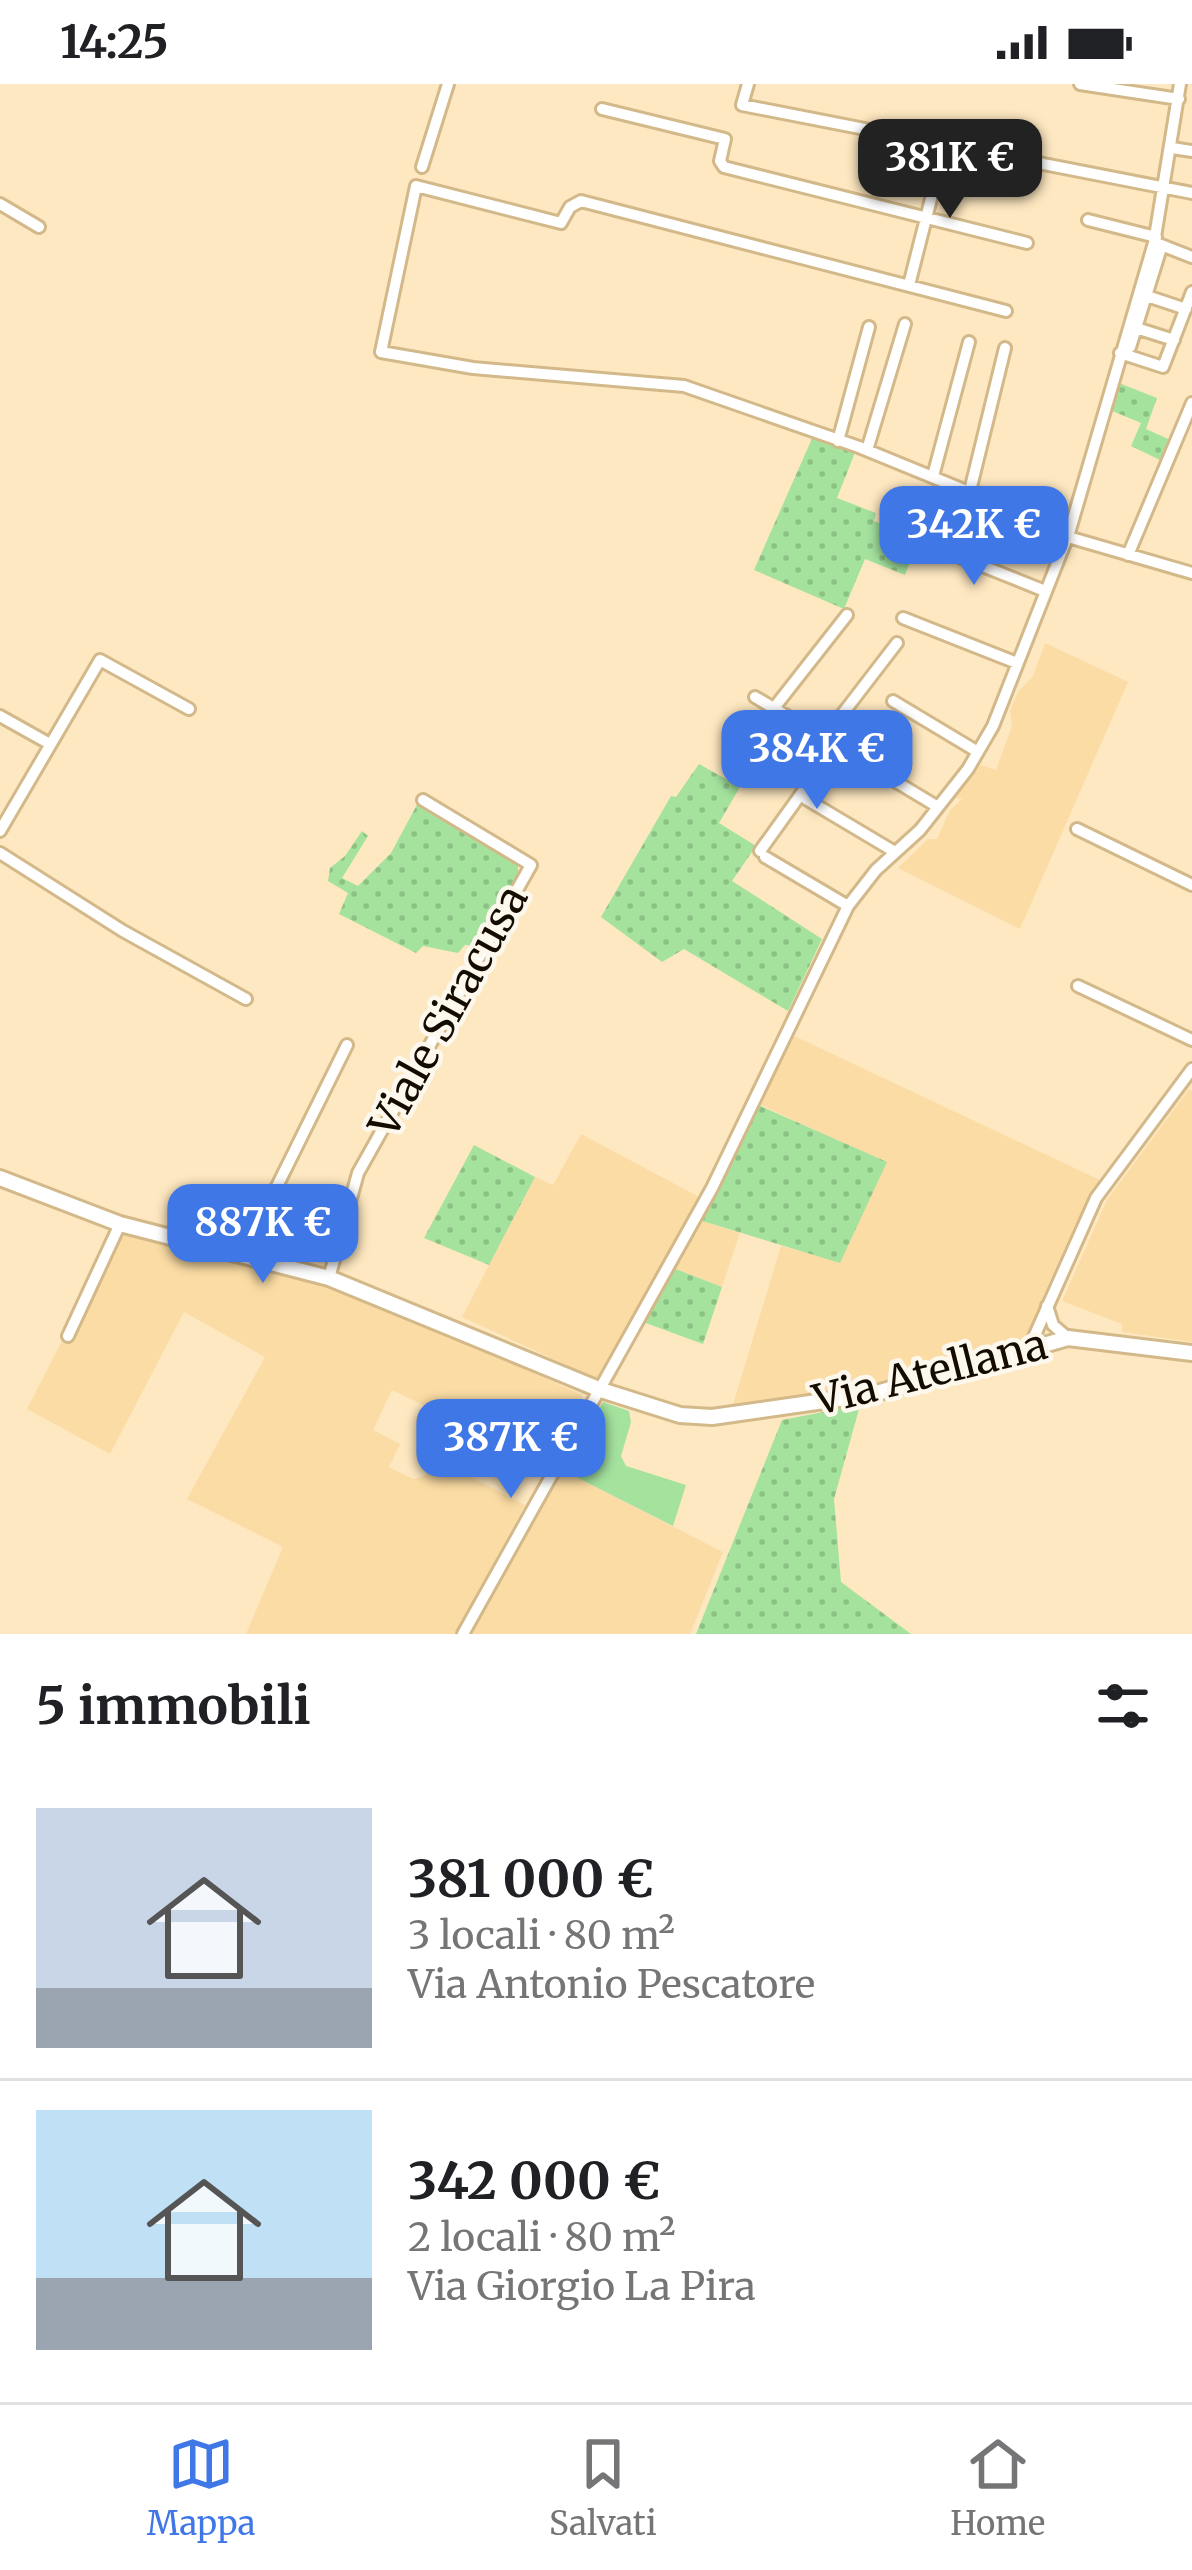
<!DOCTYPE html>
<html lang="it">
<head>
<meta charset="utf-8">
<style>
	:root { --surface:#fff; --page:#f2f2f2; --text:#202124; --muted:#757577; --line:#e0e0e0; --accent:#3f77e7 }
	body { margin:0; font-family:Merriweather,serif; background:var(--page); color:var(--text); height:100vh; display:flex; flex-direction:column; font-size:45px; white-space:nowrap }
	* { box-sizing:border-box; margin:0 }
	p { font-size:39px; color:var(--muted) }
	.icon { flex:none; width:66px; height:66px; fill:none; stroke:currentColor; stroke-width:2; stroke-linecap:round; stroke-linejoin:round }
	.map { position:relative; height:1550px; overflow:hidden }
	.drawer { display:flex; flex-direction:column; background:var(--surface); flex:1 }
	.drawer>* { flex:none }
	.price { position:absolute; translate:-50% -102px; padding:0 27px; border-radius:24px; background:var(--accent); color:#fff; font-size:39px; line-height:78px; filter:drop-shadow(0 3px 6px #0008) }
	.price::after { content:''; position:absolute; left:50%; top:72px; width:36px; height:27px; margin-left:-18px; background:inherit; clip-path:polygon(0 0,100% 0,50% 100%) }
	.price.on { background:#222; color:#fff }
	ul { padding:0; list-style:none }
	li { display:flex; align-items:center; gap:36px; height:300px; padding:0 36px }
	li+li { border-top:3px solid var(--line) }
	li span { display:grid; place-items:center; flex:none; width:336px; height:240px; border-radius:0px; color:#555 }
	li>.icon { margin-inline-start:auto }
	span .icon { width:144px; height:144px; fill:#fffc; stroke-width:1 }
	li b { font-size:51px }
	h2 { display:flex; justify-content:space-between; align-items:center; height:144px; padding:0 36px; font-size:51px }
	.status { display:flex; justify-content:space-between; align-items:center; height:84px; padding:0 60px; background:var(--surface); direction:ltr }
	.status svg { height:33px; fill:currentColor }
	.dock { display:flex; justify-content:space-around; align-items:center; height:168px; border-top:3px solid var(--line); background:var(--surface); font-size:33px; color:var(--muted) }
	.dock a { display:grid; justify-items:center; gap:6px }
	.dock .on { color:var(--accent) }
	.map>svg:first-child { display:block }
	.built { fill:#fbdca4 }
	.grass { fill:url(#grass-dots) }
	.park { fill:#a4e29e }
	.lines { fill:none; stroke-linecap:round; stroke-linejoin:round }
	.minor-casing { stroke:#d3b989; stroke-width:16 }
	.major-casing { stroke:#d3b989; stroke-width:20 }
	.minor { stroke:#fff; stroke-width:10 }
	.major { stroke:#fff; stroke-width:14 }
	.labels { text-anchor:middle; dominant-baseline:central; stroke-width:9; stroke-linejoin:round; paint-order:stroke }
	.street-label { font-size:42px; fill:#150c00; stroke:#fdf8ee }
</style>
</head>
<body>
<div class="status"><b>14:25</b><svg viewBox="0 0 49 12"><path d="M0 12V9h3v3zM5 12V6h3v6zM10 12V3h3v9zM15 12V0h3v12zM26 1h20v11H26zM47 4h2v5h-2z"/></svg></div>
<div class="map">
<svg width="1192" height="1550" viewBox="0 0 1192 1550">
	<defs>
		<pattern id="grass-dots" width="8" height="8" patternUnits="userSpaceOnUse" patternTransform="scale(3)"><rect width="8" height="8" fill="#a4e29e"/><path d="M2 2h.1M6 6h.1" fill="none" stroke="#8cc186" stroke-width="1.8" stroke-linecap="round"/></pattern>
	</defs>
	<rect width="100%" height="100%" fill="#fee8c1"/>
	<path class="built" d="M1045 559 1128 598 1020 845 898 784 928 755H937L950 726 962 715 955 714 981 681 996 686 1012 642 1010 627 1018 608 1033 592Z
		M790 950 1100 1096 1088 1113 1043 1212 1032 1249 1026 1255 931 1291 875 1305 731 1327 781 1162 840 1178 886 1079 759 1020Z
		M1189 1005 1192 1007V1258L1122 1248V1240L1062 1217 1107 1116Z
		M581 1050 701 1114 601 1297 462 1233 535 1093 553 1101Z
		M699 1136 740 1149 722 1203 673 1184Z
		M122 1149 329 1202 408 1232 582 1311V1324L548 1381 392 1306 373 1346 400 1360 389 1383 413 1395 426 1391 439 1376 525 1421 455 1550H246L283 1463 187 1415 265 1273 184 1228 110 1370 27 1325 63 1255 70 1258Z
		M562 1386 723 1468 690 1550H469Z"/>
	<path class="grass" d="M1119 299 1157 314 1146 345 1168 355 1160 376 1131 362 1141 339 1110 326Z
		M814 350 856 366 837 414 876 429 874 437 919 454 905 491 865 475 844 525 754 486Z
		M699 680 740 703 719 739 756 762 732 797 822 855 788 927 684 865 662 878 601 833 671 712 676 713Z
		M419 717 517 776 519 794 479 862 465 861 458 869 423 862 416 869 339 830 348 809 328 797 330 784 345 772 362 747 368 752 342 794 358 802 391 769Z
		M756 1020 887 1078 840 1179 699 1136Z
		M474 1061 535 1093 489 1181 424 1154Z
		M673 1184 722 1203 703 1260 643 1238Z
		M854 1322 859 1325 834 1415 841 1498 911 1550H696L782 1336Z"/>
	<path class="park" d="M603 1318 629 1327 631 1338 621 1372 626 1382 686 1401 673 1442 562 1386Z"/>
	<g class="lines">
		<defs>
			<path id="minor" d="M748 0 742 21 1192 109
				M1080 0 1179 15
				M602 25 725 55 720 77 724 83 1027 159
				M1172 64 1192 67
				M422 83 448 0
				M0 120 39 143
				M1088 136 1156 153
				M1156 159 1192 173
				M909 201 945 60
				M1147 212 1186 225
				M1006 227 581 117 570 123 561 139 416 102 381 268 473 284 684 302 859 363 1069 449
				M1136 244 1174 256
				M1130 263 1160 167
				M1120 269 1163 283 1192 208
				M838 357 869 243
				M867 366 905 240
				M933 392 969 258
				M970 407 1005 264
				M1068 453 1192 489
				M920 457 1045 507
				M1128 471 1192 319
				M903 534 1017 579
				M755 613 938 723
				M893 617 978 668
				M774 624 847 531
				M0 632 50 660
				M824 654 897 559
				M806 715 895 768
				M1077 745 1192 801
				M0 747 100 576 189 625
				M760 767 836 661
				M0 769 123 847 246 915
				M765 773 848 822
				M1078 902 1192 956
				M243 1171 347 961
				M329 1194 358 1089 531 781 423 716
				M1047 1222 1053 1241 1068 1254
				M68 1252 120 1140
				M1030 1262 1096 1114 1192 985
				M463 1550 712 1104 848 822 876 786 920 746 968 685 993 642 1069 449 1154 159 1180 0"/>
			<path id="major" d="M0 1094 120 1140 329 1194 601 1306 680 1331 712 1333 873 1310 1068 1254 1192 1269"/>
		</defs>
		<use href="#minor" class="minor-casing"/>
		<use href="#major" class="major-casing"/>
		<use href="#minor" class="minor"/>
		<use href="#major" class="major"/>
	</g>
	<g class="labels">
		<g class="street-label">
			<text transform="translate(448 927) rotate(-61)">Viale Siracusa</text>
			<text transform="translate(930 1288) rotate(-14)">Via Atellana</text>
		</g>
	</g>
</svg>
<b class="price on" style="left:950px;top:137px">381K €</b>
<b class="price" style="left:974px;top:504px">342K €</b>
<b class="price" style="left:817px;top:728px">384K €</b>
<b class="price" style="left:263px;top:1202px">887K €</b>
<b class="price" style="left:511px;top:1417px">387K €</b>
</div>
<section class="drawer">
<h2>5 immobili<svg class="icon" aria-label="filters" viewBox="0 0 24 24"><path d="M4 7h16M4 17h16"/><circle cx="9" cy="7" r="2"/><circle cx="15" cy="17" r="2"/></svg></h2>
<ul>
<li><span style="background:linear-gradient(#c9d6e8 75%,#9aa5b1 0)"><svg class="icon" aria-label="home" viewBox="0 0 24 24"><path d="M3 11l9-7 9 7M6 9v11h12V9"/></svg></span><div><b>381 000 €</b><p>3 locali · 80 m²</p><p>Via Antonio Pescatore</p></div></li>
<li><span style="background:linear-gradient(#bfe0f5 70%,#9aa5b1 0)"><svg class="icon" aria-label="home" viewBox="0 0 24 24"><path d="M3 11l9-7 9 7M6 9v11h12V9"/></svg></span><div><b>342 000 €</b><p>2 locali · 80 m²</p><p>Via Giorgio La Pira</p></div></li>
</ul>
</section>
<nav class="dock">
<a class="on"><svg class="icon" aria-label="map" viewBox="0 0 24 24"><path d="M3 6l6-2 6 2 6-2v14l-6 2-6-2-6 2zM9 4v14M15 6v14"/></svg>Mappa</a>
<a><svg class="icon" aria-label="saved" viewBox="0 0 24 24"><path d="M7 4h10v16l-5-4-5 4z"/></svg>Salvati</a>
<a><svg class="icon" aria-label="home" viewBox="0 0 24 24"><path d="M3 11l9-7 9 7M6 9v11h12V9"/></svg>Home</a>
</nav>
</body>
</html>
